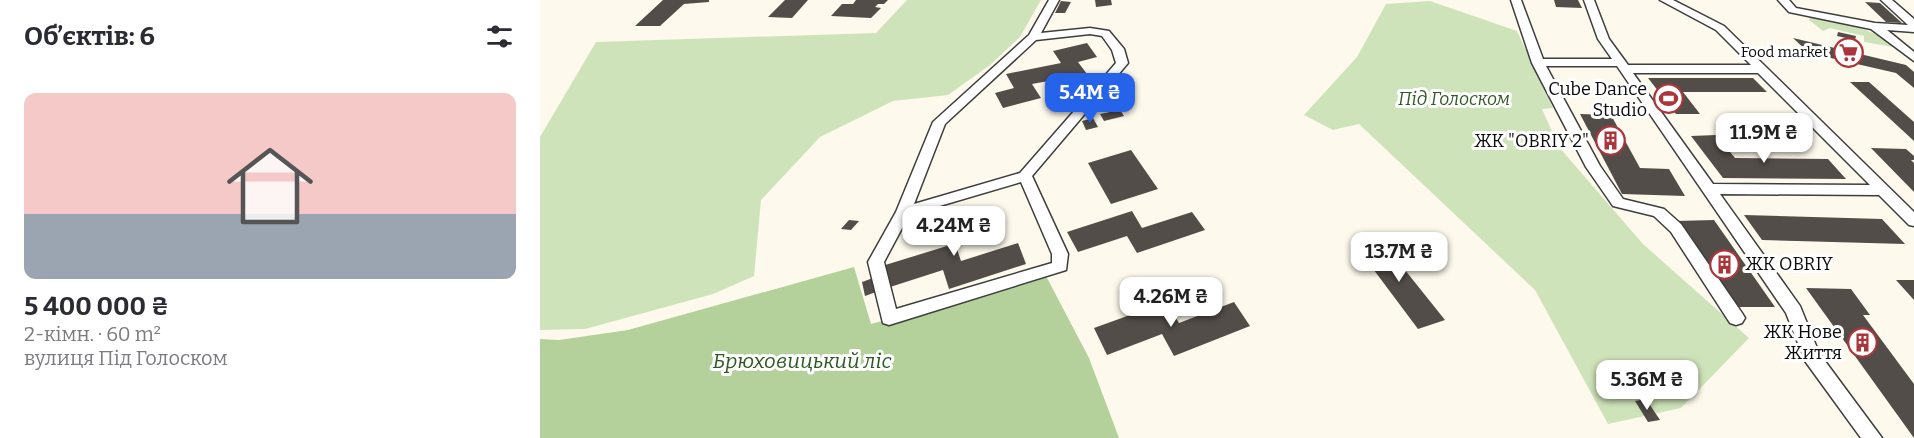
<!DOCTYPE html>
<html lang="uk">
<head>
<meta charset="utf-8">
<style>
	:root { --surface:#fff; --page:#f7f7f7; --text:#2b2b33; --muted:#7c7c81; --line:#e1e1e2; --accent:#2563eb }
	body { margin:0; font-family:Bitter,serif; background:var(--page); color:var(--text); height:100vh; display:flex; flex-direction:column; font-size:22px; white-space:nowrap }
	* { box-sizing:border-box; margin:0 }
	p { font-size:20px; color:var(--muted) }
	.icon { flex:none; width:33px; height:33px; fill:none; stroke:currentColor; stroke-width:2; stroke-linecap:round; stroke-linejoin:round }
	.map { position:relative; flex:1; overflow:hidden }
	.side { display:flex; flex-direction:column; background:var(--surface); width:540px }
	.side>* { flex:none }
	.price { position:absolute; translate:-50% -51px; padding:0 14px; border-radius:12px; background:#fff; color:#222; font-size:20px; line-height:39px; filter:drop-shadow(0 2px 3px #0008) }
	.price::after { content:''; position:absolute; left:50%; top:36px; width:18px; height:14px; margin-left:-9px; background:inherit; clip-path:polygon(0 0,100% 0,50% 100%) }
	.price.current { background:var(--accent); color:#fff }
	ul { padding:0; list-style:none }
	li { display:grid; align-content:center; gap:12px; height:318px; padding:0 24px }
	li+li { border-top:2px solid var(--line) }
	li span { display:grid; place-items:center; height:186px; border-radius:12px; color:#555 }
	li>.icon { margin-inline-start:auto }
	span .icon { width:108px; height:108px; fill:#fffc; stroke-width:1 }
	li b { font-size:26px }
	h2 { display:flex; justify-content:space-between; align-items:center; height:72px; padding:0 24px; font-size:26px }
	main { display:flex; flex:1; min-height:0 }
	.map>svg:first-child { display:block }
	.green { fill:#cfe3ba }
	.forest { fill:#b4d19b }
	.building { fill:#534d49 }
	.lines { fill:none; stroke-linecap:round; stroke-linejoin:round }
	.minor-casing { stroke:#3e3e3e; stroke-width:3 }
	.minor { fill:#fff; fill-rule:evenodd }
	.labels { text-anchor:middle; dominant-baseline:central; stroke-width:6; stroke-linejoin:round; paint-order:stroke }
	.far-poi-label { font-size:15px; fill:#0b0b0b; stroke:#fff; text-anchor:end }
	.poi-label { font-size:18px; fill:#0b0b0b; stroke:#fff; text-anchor:end }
	.park-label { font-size:18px; font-style:italic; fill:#305a24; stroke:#fff }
	.near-park-label { font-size:21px; font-style:italic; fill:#305a24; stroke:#fff }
</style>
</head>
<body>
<main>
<section class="side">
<h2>Об’єктів: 6<svg class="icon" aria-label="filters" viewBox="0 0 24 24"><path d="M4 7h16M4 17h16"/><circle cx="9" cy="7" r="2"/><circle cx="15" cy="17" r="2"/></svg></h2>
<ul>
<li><span style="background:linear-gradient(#f6c9c9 65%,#9aa5b1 0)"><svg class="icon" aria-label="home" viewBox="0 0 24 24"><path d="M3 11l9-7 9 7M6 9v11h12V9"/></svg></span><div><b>5 400 000 ₴</b><p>2-кімн. · 60 m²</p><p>вулиця Під Голоском</p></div></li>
</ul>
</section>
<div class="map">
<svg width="1374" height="438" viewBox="0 0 1374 438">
	<rect width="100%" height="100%" fill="#fdf9ec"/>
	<path class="green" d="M367 0H501L480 37 450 65 408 95 353 101 280 137 221 200 214 276 173 294 45 329 0 330V137L56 42 336 33Z
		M890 1 977 31 1013 108 1002 109 1019 147 1103 244 1209 338 1141 408 1068 424 995 290 819 124 793 130 764 115 817 57 846 4Z
		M1270 17C1303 23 1333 28 1359 48L1324 42V36L1290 28 1283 31 1269 20Z"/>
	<path class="forest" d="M314 267 331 324 506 276 549 358 579 438H0V339L19 340 88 330Z"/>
	<path class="building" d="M123 0H169V2L144 4 120 26H95Z
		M245 0H268L252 18 228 17Z
		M316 0H348L344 4H338L335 7 341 8 331 18 291 16 302 4H313Z
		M555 0H571L572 5 556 7Z
		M1014 0H1038L1042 8 1016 7Z
		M521 1 531 2 525 13H515Z
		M1325 2 1340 3 1362 23 1346 22Z
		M1298 32 1316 36 1315 40 1297 36Z
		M1253 38 1366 65 1374 72V88L1356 73 1269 53Z
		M547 43 557 57 538 62 547 74 492 84 501 98 463 108 455 93 474 88 466 74 521 63 513 51Z
		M1108 78H1213L1227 92H1143L1160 114H1136Z
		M1310 82H1329L1374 122V141Z
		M580 110 584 116 564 121 560 114Z
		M1040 114 1071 115 1100 168 1129 169 1145 196 1082 194Z
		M1200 115 1248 116 1268 136H1218Z
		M553 118 558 127 546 130 542 121Z
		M1176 135 1195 158 1288 159 1306 179 1183 178 1151 136Z
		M1331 148 1366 149 1374 156V160H1371L1374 163V192Z
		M591 150 618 189 571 204 548 163Z
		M426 208 437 237 415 243 421 261 478 243 486 264 409 289 403 270 347 288 342 266 407 246 397 216Z
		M592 211 602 228 652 212 665 230 597 253 587 236 538 252 527 232Z
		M1204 215 1342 219 1365 244 1222 240Z
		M309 220 319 221 311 230 301 229Z
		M1174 220 1235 307H1193L1136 221Z
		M837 235 905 320 878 329 813 242Z
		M333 278 336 292 325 296 322 282Z
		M1356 280H1374V300Z
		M1266 288 1311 289 1330 315H1323L1374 384V438Z
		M626 302 639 323 694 302 710 326 634 356 622 334 567 355 554 328Z
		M1106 399 1120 420 1108 422 1095 401Z"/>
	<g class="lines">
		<defs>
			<path id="minor" d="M509 0H519L501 33 550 28 569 31 584 49 588 63 492 176 528 254 526 270 349 325 343 323 328 262 356 212 393 122 489 35ZM550 34 562 36 572 50 576 63 480 173 374 204 405 124 496 40ZM481 182 512 254V263L356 309 344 262 369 215Z
				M971 0H981L1003 59H1072L1058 39 1044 0H1054L1069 39 1088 65H1211L1176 30 1120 0H1133L1184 26 1374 212V226L1369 225 1339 195 1180 194 1260 306 1279 353 1342 438H1321L1265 361 1246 313 1077 66H1006L1060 166 1083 199 1124 209 1141 224 1202 313 1205 318 1202 323 1196 325 1190 323 1131 232 1114 216 1073 206 1046 167 992 63ZM1093 73H1218L1330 185 1173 184Z
				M1238 0H1249L1256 8 1335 23 1368 25 1341 0H1352L1374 19V32L1347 30 1374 52V61L1331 29 1249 12Z"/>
		</defs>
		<use href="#minor" class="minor-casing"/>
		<use href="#minor" class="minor"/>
	</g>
	<defs>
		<symbol id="supermarket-ring" viewBox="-11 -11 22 22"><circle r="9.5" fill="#fff" stroke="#aa353b" stroke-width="1.5"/><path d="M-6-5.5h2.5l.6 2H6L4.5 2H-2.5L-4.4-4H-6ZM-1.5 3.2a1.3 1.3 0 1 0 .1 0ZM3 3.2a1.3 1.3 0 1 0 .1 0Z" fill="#aa353b"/></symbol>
		<symbol id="stadium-ring" viewBox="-11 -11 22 22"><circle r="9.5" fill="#fff" stroke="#aa353b" stroke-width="1.5"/><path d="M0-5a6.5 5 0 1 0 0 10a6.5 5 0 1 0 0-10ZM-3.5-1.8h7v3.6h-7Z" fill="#aa353b"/></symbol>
		<symbol id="building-ring" viewBox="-11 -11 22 22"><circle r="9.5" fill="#fff" stroke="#aa353b" stroke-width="1.5"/><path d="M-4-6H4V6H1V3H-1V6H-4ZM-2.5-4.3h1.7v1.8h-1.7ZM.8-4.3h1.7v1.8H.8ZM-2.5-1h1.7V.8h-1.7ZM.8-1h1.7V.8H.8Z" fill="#aa353b"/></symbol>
	</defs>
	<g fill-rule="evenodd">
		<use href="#supermarket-ring" x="1292" y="36" width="33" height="33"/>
		<use href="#stadium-ring" x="1112" y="82" width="33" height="33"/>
		<use href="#building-ring" x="1054" y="124" width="33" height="33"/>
		<use href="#building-ring" x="1168" y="248" width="33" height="33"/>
		<use href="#building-ring" x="1306" y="326" width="33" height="33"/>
	</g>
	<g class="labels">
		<g class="far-poi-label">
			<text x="1288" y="52">Food market</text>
		</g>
		<g class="poi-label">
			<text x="1107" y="89">Cube Dance<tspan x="1107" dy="21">Studio</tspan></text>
			<text x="1049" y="141">ЖК "OBRIY 2"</text>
			<text x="1205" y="264" text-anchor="start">ЖК OBRIY</text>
			<text x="1302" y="332">ЖК Нове<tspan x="1302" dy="21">Життя</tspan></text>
		</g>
		<g class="park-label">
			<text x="914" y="99">Під Голоском</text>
		</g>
		<g class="near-park-label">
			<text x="262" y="361">Брюховицький ліс</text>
		</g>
	</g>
</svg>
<b class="price current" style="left:550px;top:124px">5.4M ₴</b>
<b class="price" style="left:1224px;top:164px">11.9M ₴</b>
<b class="price" style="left:414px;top:257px">4.24M ₴</b>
<b class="price" style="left:859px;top:283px">13.7M ₴</b>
<b class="price" style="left:631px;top:328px">4.26M ₴</b>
<b class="price" style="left:1107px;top:411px">5.36M ₴</b>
</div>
</main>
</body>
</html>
